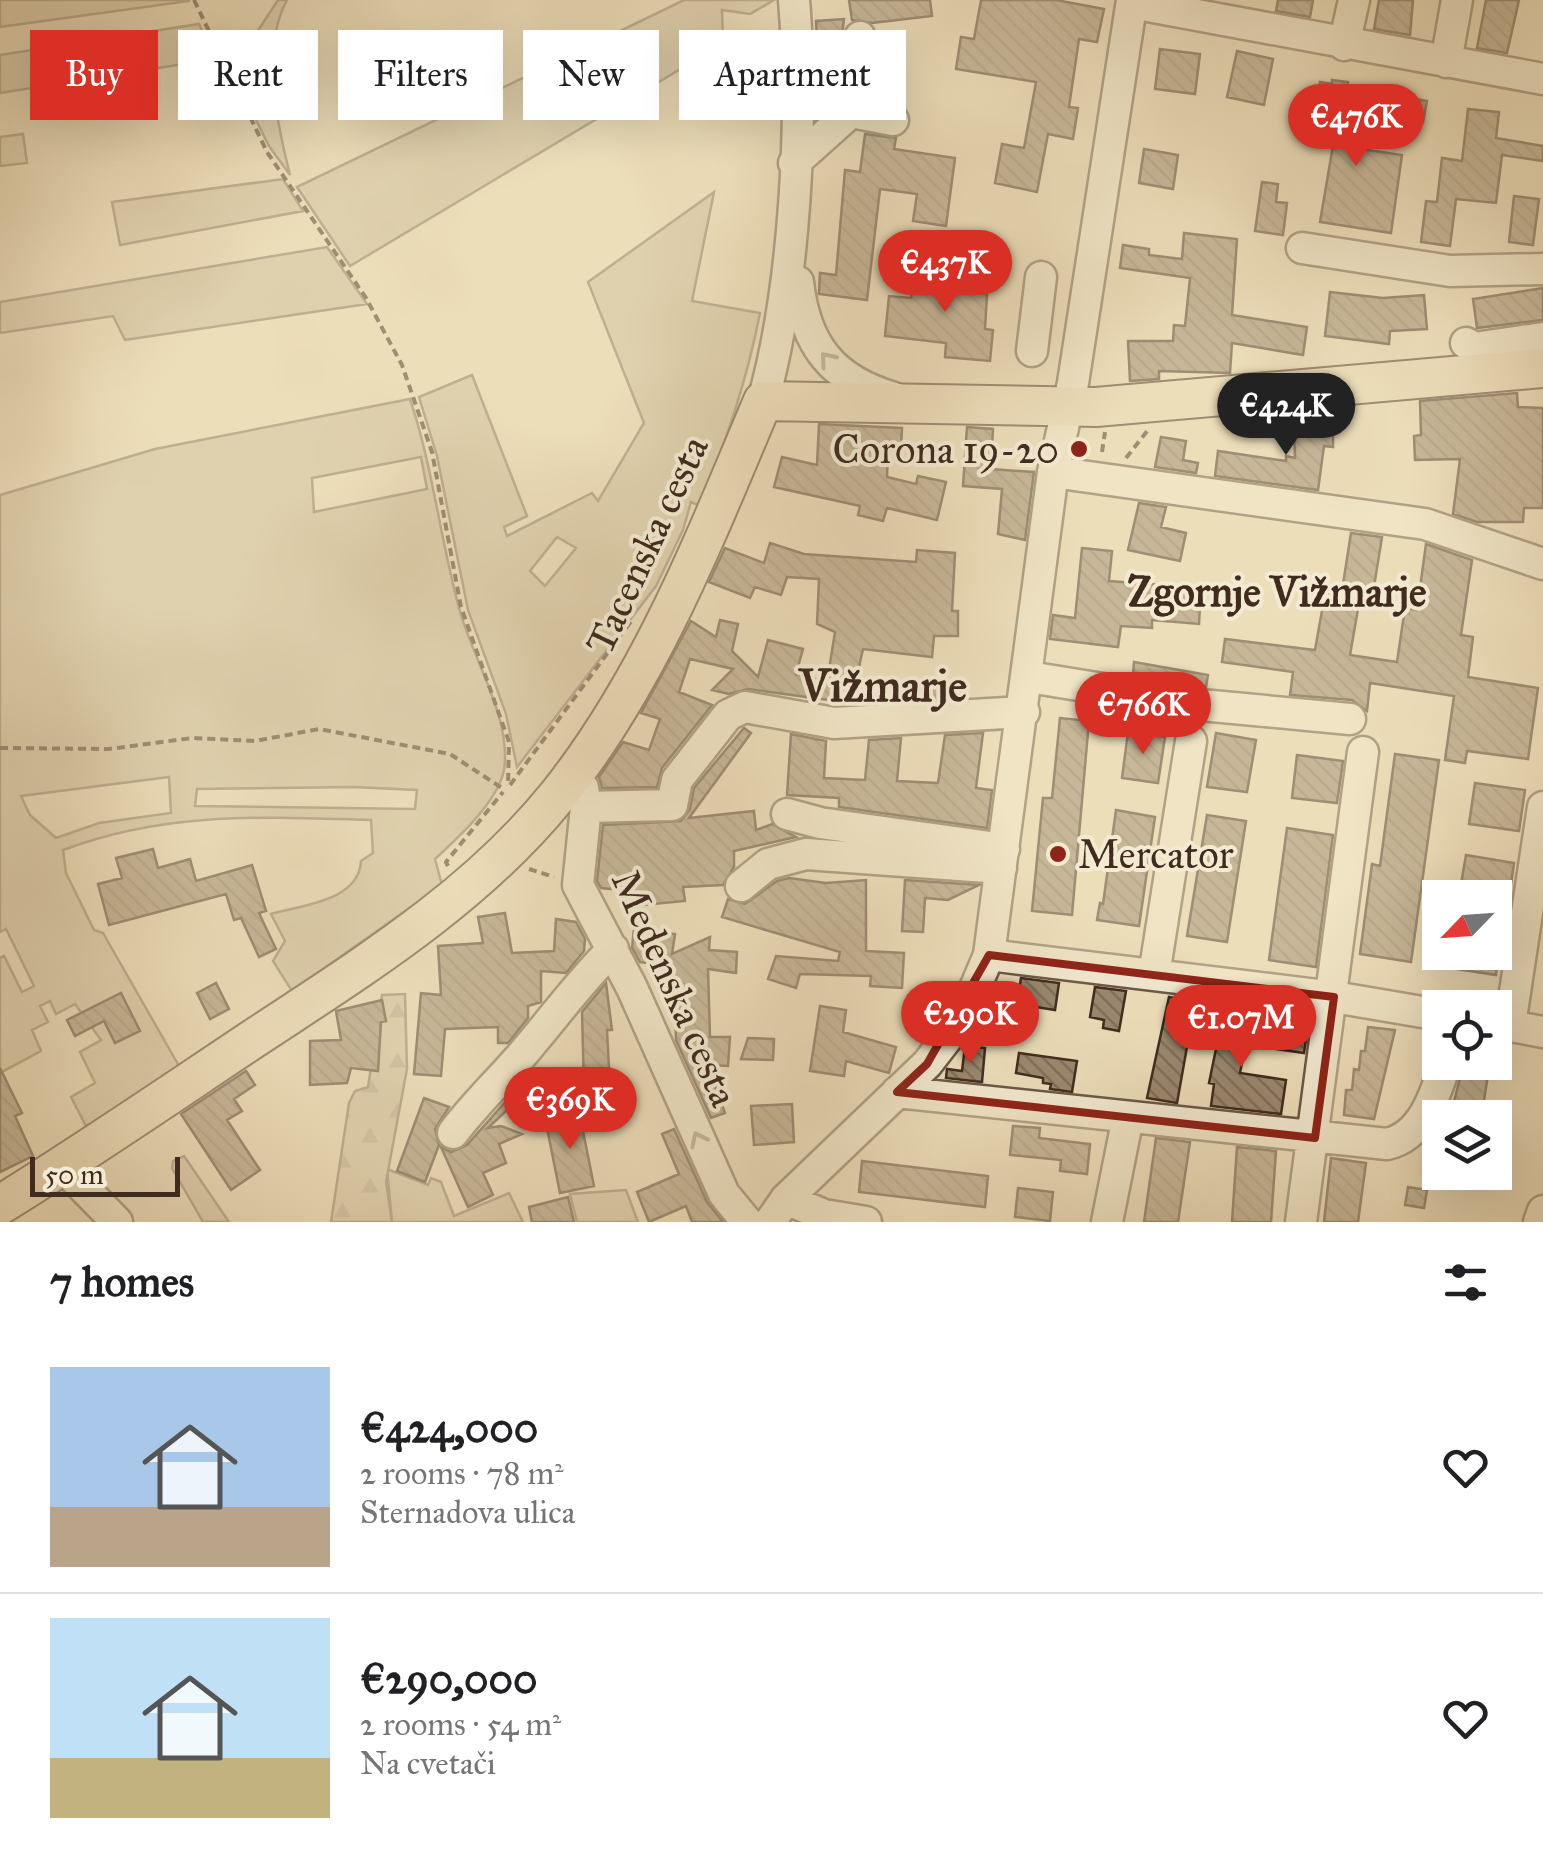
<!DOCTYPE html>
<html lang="en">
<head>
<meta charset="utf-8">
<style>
	:root { --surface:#fff; --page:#f6f6f6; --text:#202124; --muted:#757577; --line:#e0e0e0; --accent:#d93025 }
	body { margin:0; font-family:"IM FELL Great Primer",serif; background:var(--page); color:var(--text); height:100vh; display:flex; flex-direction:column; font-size:38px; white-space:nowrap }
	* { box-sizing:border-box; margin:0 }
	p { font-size:32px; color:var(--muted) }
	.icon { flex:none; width:55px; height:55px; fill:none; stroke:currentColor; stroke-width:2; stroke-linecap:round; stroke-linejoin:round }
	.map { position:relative; height:1222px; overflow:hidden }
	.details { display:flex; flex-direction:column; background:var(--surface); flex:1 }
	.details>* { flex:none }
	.hud { position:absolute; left:30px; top:30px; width:1000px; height:90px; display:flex; gap:20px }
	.needle { width:65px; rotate:245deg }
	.fabs { position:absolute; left:1422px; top:880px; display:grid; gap:20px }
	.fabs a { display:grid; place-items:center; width:90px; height:90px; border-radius:0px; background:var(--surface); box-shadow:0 10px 40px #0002; font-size:50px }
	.scale { position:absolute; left:30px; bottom:25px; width:150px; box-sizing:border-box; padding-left:10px; border:5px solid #402b1f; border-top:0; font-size:28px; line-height:35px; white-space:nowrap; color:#402b1f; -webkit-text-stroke:8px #f3ead2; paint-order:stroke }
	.price { position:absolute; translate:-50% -85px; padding:0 22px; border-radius:35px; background:var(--accent); color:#fff; font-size:32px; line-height:65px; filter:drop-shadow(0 2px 5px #0008) }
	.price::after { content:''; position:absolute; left:50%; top:60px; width:30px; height:22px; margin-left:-15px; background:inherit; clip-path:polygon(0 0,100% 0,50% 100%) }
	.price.on { background:#222; color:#fff }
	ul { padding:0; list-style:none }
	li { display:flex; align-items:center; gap:30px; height:250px; padding:0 50px }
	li+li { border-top:2px solid var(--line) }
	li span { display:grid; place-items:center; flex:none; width:280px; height:200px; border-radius:0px; color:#555 }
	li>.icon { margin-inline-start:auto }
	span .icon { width:120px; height:120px; fill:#fffc; stroke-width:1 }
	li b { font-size:42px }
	h2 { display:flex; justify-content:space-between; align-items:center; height:120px; padding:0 50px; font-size:42px }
	.chip { padding:0 35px; border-radius:0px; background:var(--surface); box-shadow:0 10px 40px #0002; font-size:35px; line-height:90px }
	.chip.on { background:var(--accent); color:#fff }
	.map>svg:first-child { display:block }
	.green { fill:#d0c0a0; stroke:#887660; stroke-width:2.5; fill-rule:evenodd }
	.forest { fill:url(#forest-firs); stroke:#887660; stroke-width:2.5 }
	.building { fill:url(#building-back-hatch); stroke:#402b1f; stroke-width:2.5 }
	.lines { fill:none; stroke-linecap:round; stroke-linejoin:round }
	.minor-casing { stroke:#6b5846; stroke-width:35 }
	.major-casing { stroke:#402b1f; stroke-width:42 }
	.path { stroke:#402b1f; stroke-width:4; stroke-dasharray:8 5; stroke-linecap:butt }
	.minor { stroke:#f3ead2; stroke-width:30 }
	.major { stroke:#eddeba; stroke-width:38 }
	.oneway { stroke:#9a8a78 }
	.marked { fill:none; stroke:#8f2418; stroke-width:8; stroke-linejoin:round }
	.poi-dot { fill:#8f2418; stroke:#f3ead2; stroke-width:4 }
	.labels { text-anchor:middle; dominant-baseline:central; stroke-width:8; stroke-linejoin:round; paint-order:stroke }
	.poi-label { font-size:40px; fill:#402b1f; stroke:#f3ead2; text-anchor:end }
	.street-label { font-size:40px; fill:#402b1f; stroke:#f3ead2 }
	.neighbourhood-label { font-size:42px; font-weight:bold; fill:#402b1f; stroke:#f3ead2 }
	.quarter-label { font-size:45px; font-weight:bold; fill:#402b1f; stroke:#f3ead2 }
</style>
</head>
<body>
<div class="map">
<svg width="1543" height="1222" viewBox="0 0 1543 1222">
	<defs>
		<pattern id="forest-firs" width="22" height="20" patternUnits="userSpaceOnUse" patternTransform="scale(2.5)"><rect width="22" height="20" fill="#d0c0a0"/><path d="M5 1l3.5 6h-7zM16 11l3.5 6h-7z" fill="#b4a589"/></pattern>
		<pattern id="building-back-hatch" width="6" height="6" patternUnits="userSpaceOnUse" patternTransform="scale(2.5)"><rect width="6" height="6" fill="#9a8870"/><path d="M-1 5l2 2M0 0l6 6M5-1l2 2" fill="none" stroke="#7f6f5b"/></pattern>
	</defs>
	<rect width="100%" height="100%" fill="#eddeba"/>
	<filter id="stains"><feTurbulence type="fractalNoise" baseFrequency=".002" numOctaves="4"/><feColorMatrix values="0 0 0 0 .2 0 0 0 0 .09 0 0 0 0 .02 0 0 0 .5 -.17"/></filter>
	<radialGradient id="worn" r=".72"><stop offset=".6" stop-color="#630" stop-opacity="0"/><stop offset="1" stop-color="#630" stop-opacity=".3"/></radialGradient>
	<path class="green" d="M0 0H189V1L0 27Z
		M278 0H287C260 50 277 123 290 175L269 146 223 54 255 35Z
		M684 0H774L750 14 722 10 723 40 719 46 350 266 297 187Z
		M199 24 215 59 0 93V55Z
		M23 134 27 163 0 166V137Z
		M283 179 303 211 120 245 112 202Z
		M714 192 692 301 760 313C747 380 726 443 700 506L691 502 683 530 656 586 517 767 506 714 468 610 437 456 419 397 472 375 527 516 504 527 507 536 592 493 598 501 644 423 588 282ZM557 537 576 548 545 586 530 571Z
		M327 247 367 304 125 340 113 316 0 333V302Z
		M410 399C433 468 440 538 459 608 472 658 512 718 504 770 498 801 459 837 435 859L442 885 292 991 273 961 285 941 271 914C302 905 359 901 361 861L373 853 371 820C262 817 167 811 63 850L66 873 94 930 103 933 179 1066 87 1128 71 1097 95 1083 80 1052 101 1040 75 1004 56 1014 50 1001 40 1006 48 1022 32 1030 41 1051 0 1073V958L4 956 22 992 34 986 6 929 0 932V495L155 449ZM421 457 427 489 314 512 312 478ZM169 777 171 813 99 823 56 838 30 815 21 796ZM354 787 417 790 415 809 195 806 197 789Z
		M184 1156 229 1222H203L172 1168 173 1161Z
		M387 1169 428 1185 431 1178 441 1182 454 1216 509 1193 523 1222H392Z
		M626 1190 638 1222H577L570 1194Z"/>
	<path class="forest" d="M405 994 407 1069 386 1182 392 1222H331L349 1103 355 1091 368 1087 382 995Z"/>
	<path class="building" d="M849 0H930L932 16 872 23 852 20Z
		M981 0H1056L1104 9 1097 42 1079 39 1069 107 1078 108 1073 139 1048 134 1037 192 995 183 1002 144 1024 148 1036 82 956 69 961 37 974 39Z
		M1278 0H1313L1310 17 1276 11Z
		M1379 0H1413L1410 35 1374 29Z
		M1486 0H1519L1507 53 1477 48Z
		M844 19 837 74 819 75 816 21Z
		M1160 49 1200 54 1195 94 1155 89Z
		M1237 51 1273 59 1264 105 1227 97Z
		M1332 80 1348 82 1347 89 1361 91 1353 148 1402 155 1391 233 1320 222 1338 116 1315 113 1320 82 1332 84Z
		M1399 96 1427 101 1423 122 1395 118Z
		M1468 109 1499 112 1496 138 1543 146V161L1502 155 1496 203 1456 199 1450 246 1421 242 1426 201 1437 202 1442 158 1462 161Z
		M865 134 896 138 894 149 955 158 946 226 913 221 917 194 880 189 867 300 819 294 820 273 836 275 845 170 860 172Z
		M1144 149 1178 155 1173 189 1139 183Z
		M1262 182 1278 184 1276 202 1287 203 1283 235 1255 231Z
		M1514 196 1539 199 1533 245 1509 242Z
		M1184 233 1237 239 1232 315 1307 327 1303 355 1232 343 1230 373 1159 371V379L1130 381 1128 341H1173L1174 325 1185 326 1190 278 1120 268 1123 245 1149 249V255L1182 259Z
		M915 273 988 277 985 329 993 330 990 361 945 357 946 343 885 336 889 296 911 298Z
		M1543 288V320L1477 328 1473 299Z
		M1330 292 1383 298 1424 295 1427 329 1390 331 1389 344 1325 336Z
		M1517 393 1518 407 1543 408V508H1524L1523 522H1477L1453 514 1460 459 1415 460 1414 436 1421 435 1420 401Z
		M1333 409V447L1324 446 1318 490 1215 476 1218 451 1286 461V456L1295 458 1294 428H1312V411Z
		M819 424 902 428 901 449H888L887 477 916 484 918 476 946 482 937 520 887 508 883 521 858 515 860 506 774 487 782 457 817 465Z
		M967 427 993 429 991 469 1034 472 1025 540 998 534 1002 489 963 486Z
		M1161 437 1186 441 1183 460 1198 463 1196 473 1155 467Z
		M1139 503 1166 507 1161 527 1186 533 1180 561 1128 550Z
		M1351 533 1382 537 1373 593 1361 592 1350 655 1397 662 1405 608 1417 610 1426 544 1472 560 1461 635 1473 637 1468 677 1538 688 1528 759 1467 751 1465 763 1445 760 1454 696 1370 683 1367 711 1352 700 1290 695 1293 672 1222 662 1225 639 1315 650 1325 594 1341 597Z
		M770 543 804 554 916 562 917 550 955 553 952 611H958V636H934L932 657 863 649 851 703 748 689 729 694 712 690 733 669 690 659 679 692 712 705 662 768 657 787 602 788 599 777 623 742 649 750 660 719 641 713 691 621 716 637 720 620 738 624 732 651 758 677 768 640 803 649 796 674 827 682 835 632 817 624 819 579 787 577 781 595 755 587 750 598 709 582 725 548 764 563Z
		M1082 548 1112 551 1109 581 1201 588 1199 624 1152 620V628L1121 626 1118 647 1050 639 1053 615 1075 618Z
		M1134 662 1208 675 1206 687 1133 675Z
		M919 681 948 684 947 698 917 699Z
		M1060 718 1089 721 1072 915 1032 911 1043 798H1052Z
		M744 728 751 733 689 818 754 811 756 830 772 824 796 837 734 851V867L723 885 683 887 685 901 623 907 621 890 601 888 597 881 603 825 681 821 690 809 694 788Z
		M1128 732 1165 737 1158 783 1122 778Z
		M983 733 976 788 992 790 987 828 839 807V798L787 795 791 734 826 741 824 778 865 780 869 740 901 738 897 781 938 783 945 735Z
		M1216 733 1256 740 1247 792 1207 787Z
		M1395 754 1439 760 1411 962 1360 954 1372 864 1380 866Z
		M1297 755 1343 761 1337 803 1292 798Z
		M1475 783 1525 790 1519 831 1469 824Z
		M1116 810 1155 817 1139 926 1097 920 1100 903 1103 904Z
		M1207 815 1246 821 1227 942 1187 936Z
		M1287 828 1333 835 1316 967 1269 960Z
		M153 849 158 868 190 859 196 881 252 865 266 911 259 913 276 949 259 957 241 918 234 920 226 894 109 925 98 884 122 878 116 858Z
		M1466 855 1514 863 1509 898 1459 896Z
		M789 878 826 883 866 880V951L904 953 902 988 870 986 871 976 800 974 796 988 768 979 776 956 838 961 840 952 722 917 728 899 745 904 777 881Z
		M905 880 979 885 948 900 925 898 923 932 902 931Z
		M505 913 512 953 554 951 556 919 576 922 585 939 584 951 566 973 541 971V1002L528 1006V1018L508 1043H498V1027L445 1029 441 1076 414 1074 421 993 441 995 438 946 483 943 478 917Z
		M634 929 675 934 672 954 710 937 709 950 737 952 736 973 708 969 710 1037H730L728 1066 708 1065 725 1113 711 1118 676 1040 674 966 640 962 632 948Z
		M1452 952H1499L1496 975 1450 968Z
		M1021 978 1059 983 1055 1010 1017 1004Z
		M216 983 229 1009 210 1019 197 993Z
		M606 983 612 1030H607L610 1087 584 1088 582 1012Z
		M1095 987 1126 991 1119 1031 1103 1028 1104 1020 1090 1017Z
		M121 993 140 1031 115 1043 104 1021 75 1036 67 1020Z
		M1169 997 1195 1002 1177 1103 1147 1098Z
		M382 1000 386 1021 381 1022 378 1071 351 1068 347 1083 310 1085V1041L341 1040 336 1011Z
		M1225 1005 1252 1010 1240 1073 1286 1080 1281 1114 1211 1106 1214 1084 1209 1083Z
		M820 1006 846 1010 843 1032 896 1047 889 1073 846 1061 844 1076 810 1071Z
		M1282 1014 1309 1018 1304 1053 1276 1049Z
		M1368 1027 1395 1030 1374 1119 1344 1115 1346 1090H1352L1354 1069 1359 1070 1361 1051H1365Z
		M748 1038 774 1039 773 1060 741 1059Z
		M965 1046 985 1048 982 1082 946 1078 947 1069 962 1071Z
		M1019 1053 1077 1061 1072 1092 1050 1089 1051 1084 1043 1083V1078L1016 1073Z
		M1464 1062H1490L1483 1107 1474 1105 1472 1118H1450Z
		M0 1068 22 1113 15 1116 33 1156 0 1172Z
		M246 1071 255 1085 234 1099 242 1111 227 1120 260 1170 231 1190 181 1114Z
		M532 1072 539 1080 488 1128 501 1126 522 1134 499 1144 506 1163 483 1173 493 1195 468 1207 441 1147 451 1152 467 1145Z
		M424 1098 449 1107 435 1129 439 1145 425 1182 397 1171Z
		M792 1104 794 1142 754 1145 751 1106Z
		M579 1111 594 1186 560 1193 545 1118Z
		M1013 1126 1040 1128 1039 1138 1090 1144 1087 1174 1060 1171 1061 1160 1010 1155Z
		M674 1129 707 1202 723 1222H692L686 1206 649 1222 637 1192 679 1174 662 1134Z
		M1156 1138 1190 1142 1178 1222H1144Z
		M1237 1147 1276 1151 1271 1222H1232Z
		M1331 1158 1366 1163 1358 1222H1324Z
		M862 1161 988 1176 985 1207 859 1192Z
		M1408 1187 1427 1190 1424 1208 1405 1205Z
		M1018 1188 1053 1192 1050 1221 1015 1217Z
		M568 1197 574 1222H532L529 1207Z"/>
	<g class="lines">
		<defs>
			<path id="minor" d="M1132 3 1543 79
				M1344 45 1354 0
				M1446 62 1457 0
				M851 112 893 120
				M794 163 851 112 860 37
				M1302 248 1450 271 1543 269
				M798 282C805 346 833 380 894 398
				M1466 343 1475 348 1543 338
				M1032 351 1041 277
				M763 401C795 287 804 119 794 0
				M1053 472 1425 524 1543 564
				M1029 677 1201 705 1350 719
				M583 788 586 807 578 885 632 988 724 1194 747 1222
				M586 807 672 805 677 780 728 715 745 707 834 723 1024 712
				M787 814 820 823 1004 849
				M741 886 768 864 806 854 1001 868
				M989 955 1334 997 1440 1015
				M1154 975 1191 741
				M1495 1023 1543 1032
				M1510 1025 1543 807
				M897 1092 1387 1144C1423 1136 1435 1095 1446 1062
				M453 1133C477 1101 506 1075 531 1044 559 1011 582 979 613 949
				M62 1166 117 1222
				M786 1199 824 1215 866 1222
				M770 1222 786 1199 927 1064 962 1019 989 955 1053 472 1073 383 1132 0
				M1107 1222 1128 1117
				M1301 1222 1363 752
				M1539 1222 1543 1211"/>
			<path id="major" d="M0 1205C86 1152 169 1095 253 1039 362 967 475 898 558 795 651 678 705 538 763 401L1096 407 1543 368"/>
		</defs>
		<use href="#minor" class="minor-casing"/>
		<use href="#major" class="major-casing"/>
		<path class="path" d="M194 0 267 152 366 298 402 365 432 452 461 607 509 742 508 786
			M1102 452 1105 432
			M1126 458 1148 430
			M0 748 109 749 192 738 255 741 319 729 450 754 505 790
			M510 785 632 620
			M448 866 446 862 503 792
			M529 869 554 877"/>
		<use href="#minor" class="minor"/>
		<use href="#major" class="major"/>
	</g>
	<defs><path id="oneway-chevron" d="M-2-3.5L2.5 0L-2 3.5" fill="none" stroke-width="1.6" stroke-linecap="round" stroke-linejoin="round" transform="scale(2.5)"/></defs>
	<g class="oneway">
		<use href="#oneway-chevron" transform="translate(827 359) rotate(-130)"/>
		<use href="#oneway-chevron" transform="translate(698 1139) rotate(-116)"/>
	</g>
	<path d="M0 0H1543V1222H0ZM989 955 1334 997 1315 1138 897 1092 927 1064Z" fill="#eddeba" fill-opacity=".55" fill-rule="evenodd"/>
	<path class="marked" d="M989 955 1334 997 1315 1138 897 1092 927 1064Z"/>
	<g class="poi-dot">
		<circle cx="1079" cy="449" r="10"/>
		<circle cx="1058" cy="854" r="10"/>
	</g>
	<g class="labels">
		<g class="poi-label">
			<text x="1059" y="449">Corona 19-20</text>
			<text x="1078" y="854" text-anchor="start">Mercator</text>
		</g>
		<g class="street-label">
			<text transform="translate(647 545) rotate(-65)">Tacenska cesta</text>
			<text transform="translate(675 988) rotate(66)">Medenska cesta</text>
		</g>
		<g class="neighbourhood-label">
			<text x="1277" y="592">Zgornje Vižmarje</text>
		</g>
		<g class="quarter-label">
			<text x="883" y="685">Vižmarje</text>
		</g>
	</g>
	<rect width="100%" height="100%" filter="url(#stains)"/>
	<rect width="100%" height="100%" fill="url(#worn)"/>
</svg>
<div class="fabs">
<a><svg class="needle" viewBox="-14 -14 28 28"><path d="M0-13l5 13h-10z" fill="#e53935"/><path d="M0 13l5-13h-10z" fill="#757577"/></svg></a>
<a><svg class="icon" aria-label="locate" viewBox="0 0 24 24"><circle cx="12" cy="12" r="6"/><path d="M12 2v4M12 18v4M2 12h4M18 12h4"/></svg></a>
<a><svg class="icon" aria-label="layers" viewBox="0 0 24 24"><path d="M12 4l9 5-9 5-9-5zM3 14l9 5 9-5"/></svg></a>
</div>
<div class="scale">50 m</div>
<b class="price" style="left:1356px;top:169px">€476K</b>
<b class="price" style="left:945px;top:315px">€437K</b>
<b class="price on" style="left:1286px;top:458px">€424K</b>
<b class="price" style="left:1143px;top:757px">€766K</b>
<b class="price" style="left:970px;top:1066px">€290K</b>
<b class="price" style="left:1241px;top:1070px">€1.07M</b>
<b class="price" style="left:570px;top:1152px">€369K</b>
<div class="hud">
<a class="chip on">Buy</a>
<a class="chip">Rent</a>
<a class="chip">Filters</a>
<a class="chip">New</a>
<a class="chip">Apartment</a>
</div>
</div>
<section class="details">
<h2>7 homes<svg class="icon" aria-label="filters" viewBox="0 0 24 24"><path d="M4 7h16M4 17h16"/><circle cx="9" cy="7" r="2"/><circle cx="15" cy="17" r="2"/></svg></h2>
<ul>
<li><span style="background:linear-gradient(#a9c7e8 70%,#b9a48a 0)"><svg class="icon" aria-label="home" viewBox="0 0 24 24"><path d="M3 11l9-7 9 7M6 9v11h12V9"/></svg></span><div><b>€424,000</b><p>2 rooms · 78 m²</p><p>Sternadova ulica</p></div><svg class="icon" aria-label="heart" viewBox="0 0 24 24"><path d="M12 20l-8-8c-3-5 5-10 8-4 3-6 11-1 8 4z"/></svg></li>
<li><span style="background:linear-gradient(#bfe0f5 70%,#c2b280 0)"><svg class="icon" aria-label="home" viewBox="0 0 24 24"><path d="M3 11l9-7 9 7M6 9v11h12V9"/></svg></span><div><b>€290,000</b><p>2 rooms · 54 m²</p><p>Na cvetači</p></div><svg class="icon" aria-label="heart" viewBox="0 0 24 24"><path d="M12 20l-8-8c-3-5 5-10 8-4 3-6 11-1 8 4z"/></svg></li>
</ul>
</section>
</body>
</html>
